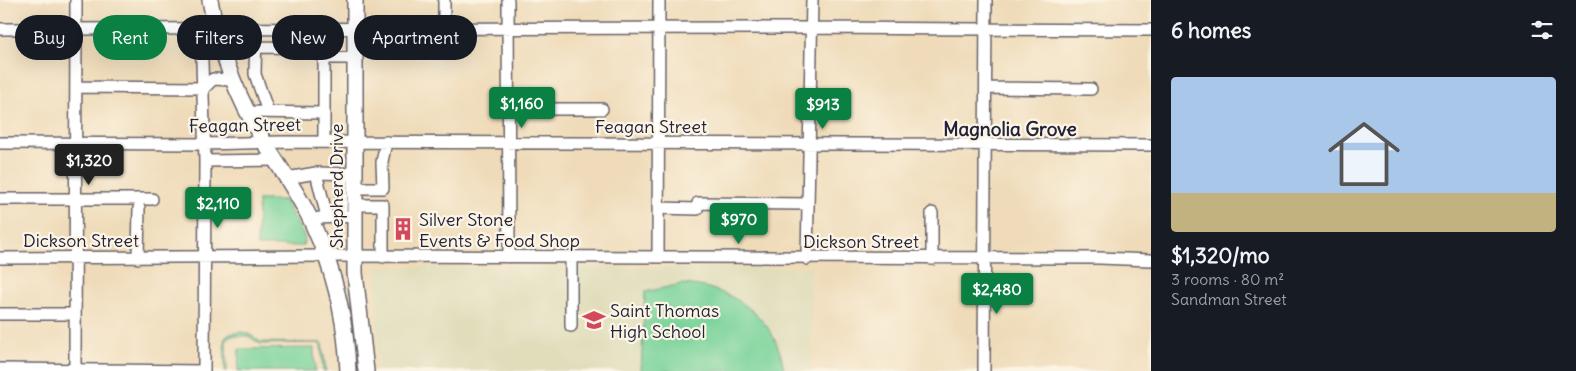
<!DOCTYPE html>
<html lang="en">
<head>
<meta charset="utf-8">
<style>
	:root { --surface:#171b24; --page:#242831; --text:#f1f3f6; --muted:#9ea1a6; --line:#363941; --accent:#0b8043 }
	body { margin:0; font-family:Delius,sans-serif; background:var(--page); color:var(--text); height:100vh; display:flex; flex-direction:column; font-size:19px; white-space:nowrap }
	* { box-sizing:border-box; margin:0 }
	p { font-size:16px; color:var(--muted) }
	.icon { flex:none; width:28px; height:28px; fill:none; stroke:currentColor; stroke-width:2; stroke-linecap:round; stroke-linejoin:round }
	.map { position:relative; flex:1; overflow:hidden }
	.details { display:flex; flex-direction:column; background:var(--surface); width:425px }
	.details>* { flex:none }
	.guide { position:absolute; left:15px; top:15px; width:475px; height:45px; display:flex; gap:10px }
	.price { position:absolute; translate:-50% -42px; padding:0 11px; border-radius:5px; background:var(--accent); color:#fff; font-size:16px; line-height:32px; filter:drop-shadow(0 1px 2px #0008) }
	.price::after { content:''; position:absolute; left:50%; top:30px; width:15px; height:11px; margin-left:-8px; background:inherit; clip-path:polygon(0 0,100% 0,50% 100%) }
	.price.active { background:#222; color:#fff }
	ul { padding:0; list-style:none }
	li { display:grid; align-content:center; gap:10px; height:265px; padding:0 20px }
	li+li { border-top:1px solid var(--line) }
	li span { display:grid; place-items:center; height:155px; border-radius:5px; color:#555 }
	li>.icon { margin-inline-start:auto }
	span .icon { width:90px; height:90px; fill:#fffc; stroke-width:1 }
	li b { font-size:21px }
	h2 { display:flex; justify-content:space-between; align-items:center; height:60px; padding:0 20px; font-size:21px }
	.pill { padding:0 18px; border-radius:22px; background:var(--surface); box-shadow:0 5px 20px #0002; font-size:18px; line-height:45px }
	.pill.active { background:var(--accent); color:#fff }
	main { display:flex; flex:1; min-height:0 }
	.map>svg:first-child { display:block }
	.built { fill:#e0ddbb }
	.green { fill:#79d39a; stroke:#4e7a6a }
	.lines { fill:none; stroke-linecap:round; stroke-linejoin:round }
	.minor-casing { stroke:#6a6367; stroke-width:14 }
	.major-casing { stroke:#6a6367; stroke-width:18 }
	.minor { stroke:#fff; stroke-width:11 }
	.major { stroke:#fff; stroke-width:15 }
	.labels { text-anchor:middle; dominant-baseline:central; stroke-width:4.5; stroke-linejoin:round; paint-order:stroke }
	.street-label { font-size:18px; fill:#22223b; stroke:#fcf5e5 }
	.poi-label { font-size:18px; fill:#22223b; stroke:#fcf5e5; text-anchor:start }
	.neighbourhood-label { font-size:19px; font-weight:bold; fill:#22223b; stroke:#fcf5e5 }
</style>
</head>
<body>
<main>
<div class="map">
<svg width="1151" height="371" viewBox="0 0 1151 371">
	<rect width="100%" height="100%" fill="#fcf5e5"/>
	<filter id="ink" filterUnits="userSpaceOnUse"><feTurbulence type="fractalNoise" baseFrequency=".02" numOctaves="2"/><feDisplacementMap in="SourceGraphic" scale="10" xChannelSelector="R" yChannelSelector="G"/><feConvolveMatrix kernelMatrix="1 2 1 2 8 2 1 2 1" color-interpolation-filters="sRGB"/></filter>
	<filter id="wash" filterUnits="userSpaceOnUse"><feTurbulence type="fractalNoise" baseFrequency=".0096" numOctaves="4" result="noise"/><feDisplacementMap in="SourceGraphic" scale="20" xChannelSelector="R" yChannelSelector="G"/><feGaussianBlur stdDeviation="1.12" result="paint"/><feColorMatrix in="noise" values="0 0 0 0 0 0 0 0 0 0 0 0 0 0 0 0 0 1.4 0 .05"/><feComposite in="paint" operator="in"/></filter>
	<g filter="url(#wash)">
		<rect width="100%" height="100%" fill="#efdbb9"/>
		<path class="built" d="M377 267 811 268V371H378Z"/>
		<path class="green" d="M258 200H284L305 238 303 246H257Z
			M681 284C732 286 778 318 784 371H641L645 292Z
			M241 332 249 334 261 342 322 343 326 371H323L321 346 318 343 260 344 248 336H229L226 340 227 371H225L224 340 228 334Z
			M314 348 315 371H238L239 349Z"/>
	</g>
	<g filter="url(#ink)">
		<g class="lines">
			<defs>
				<path id="minor" d="M508 0 509 257
					M444 28V0
					M0 29 811 28 1151 30
					M256 29 255 74 268 112
					M256 47 324 48V142
					M324 58H355
					M76 87 204 88
					M204 88 213 79 232 80
					M986 88 1091 89
					M508 109H602
					M247 112 324 113
					M0 143 204 144 282 142 1151 145
					M205 161 276 160
					M316 173 327 217
					M287 178 316 173 355 174
					M355 188H383L382 162 386 142
					M0 199H152
					M355 205H383V257
					M658 208 697 209 698 203 808 204
					M932 213V259
					M341 216 342 173
					M319 218 355 216
					M658 257 659 0
					M0 258 326 256 1099 258 1151 260
					M138 258 139 208
					M807 259 812 0
					M0 314H75
					M571 326V257
					M0 369 204 371 205 161 201 29
					M75 371 76 0
					M984 371 986 0"/>
				<path id="major" d="M210 0C219 51 237 97 264 142 281 170 301 197 314 227 335 273 346 321 348 371
					M355 0V273L366 371"/>
			</defs>
			<use href="#minor" class="minor-casing"/>
			<use href="#major" class="major-casing"/>
			<use href="#minor" class="minor"/>
			<use href="#major" class="major"/>
		</g>
	</g>
	<defs>
		<symbol id="building-bare" viewBox="-9 -9 18 18"><path d="M-4-6H4V6H1V3H-1V6H-4ZM-2.5-4.3h1.7v1.8h-1.7ZM.8-4.3h1.7v1.8H.8ZM-2.5-1h1.7V.8h-1.7ZM.8-1h1.7V.8H.8Z" fill="#d1495b" stroke="#fcf5e5" stroke-width="2.5" paint-order="stroke"/></symbol>
		<symbol id="school-bare" viewBox="-9 -9 18 18"><path d="M0-5L7-2L0 1L-7-2ZM-4 1L0 2.5L4 1V4Q0 6-4 4Z" fill="#d1495b" stroke="#fcf5e5" stroke-width="2.5" paint-order="stroke"/></symbol>
	</defs>
	<g fill-rule="evenodd">
		<use href="#building-bare" x="387" y="213" width="32" height="32"/>
		<use href="#school-bare" x="578" y="304" width="32" height="32"/>
	</g>
	<g class="labels">
		<g class="street-label">
			<text transform="translate(245 125) rotate(-1)">Feagan Street</text>
			<text x="651" y="126">Feagan Street</text>
			<text transform="translate(336 186) rotate(-90)">Shepherd Drive</text>
			<text x="81" y="240">Dickson Street</text>
			<text x="861" y="241">Dickson Street</text>
		</g>
		<g class="poi-label">
			<text x="419" y="219">Silver Stone<tspan x="419" dy="21">Events &amp; Food Shop</tspan></text>
			<text x="610" y="310">Saint Thomas<tspan x="610" dy="21">High School</tspan></text>
		</g>
		<g class="neighbourhood-label">
			<text x="1010" y="129">Magnolia Grove</text>
		</g>
	</g>
</svg>
<b class="price" style="left:522px;top:129px">$1,160</b>
<b class="price" style="left:823px;top:130px">$913</b>
<b class="price active" style="left:89px;top:186px">$1,320</b>
<b class="price" style="left:218px;top:229px">$2,110</b>
<b class="price" style="left:739px;top:245px">$970</b>
<b class="price" style="left:997px;top:315px">$2,480</b>
<div class="guide">
<a class="pill">Buy</a>
<a class="pill active">Rent</a>
<a class="pill">Filters</a>
<a class="pill">New</a>
<a class="pill">Apartment</a>
</div>
</div>
<section class="details">
<h2>6 homes<svg class="icon" aria-label="filters" viewBox="0 0 24 24"><path d="M4 7h16M4 17h16"/><circle cx="9" cy="7" r="2"/><circle cx="15" cy="17" r="2"/></svg></h2>
<ul>
<li><span style="background:linear-gradient(#a9c7e8 75%,#c2b280 0)"><svg class="icon" aria-label="home" viewBox="0 0 24 24"><path d="M3 11l9-7 9 7M6 9v11h12V9"/></svg></span><div><b>$1,320/mo</b><p>3 rooms · 80 m²</p><p>Sandman Street</p></div></li>
</ul>
</section>
</main>
</body>
</html>
